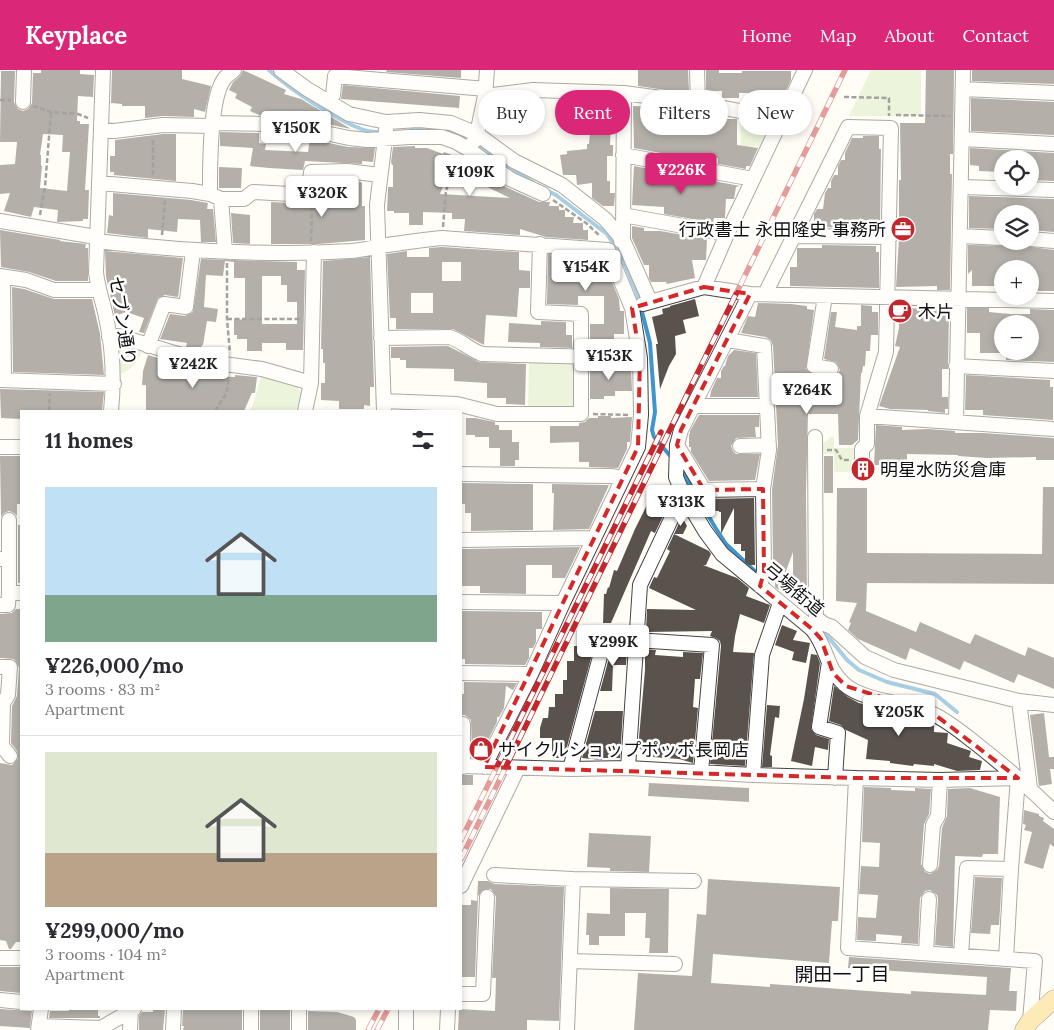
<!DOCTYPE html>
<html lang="en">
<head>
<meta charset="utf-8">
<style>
	:root { --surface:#fff; --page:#f7f7f7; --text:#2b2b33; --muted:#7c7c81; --line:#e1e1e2; --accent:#db2777 }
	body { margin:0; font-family:Lora,"Noto Sans JP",serif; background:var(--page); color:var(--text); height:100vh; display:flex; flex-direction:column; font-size:19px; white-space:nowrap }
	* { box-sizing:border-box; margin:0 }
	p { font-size:16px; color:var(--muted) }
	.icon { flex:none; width:28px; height:28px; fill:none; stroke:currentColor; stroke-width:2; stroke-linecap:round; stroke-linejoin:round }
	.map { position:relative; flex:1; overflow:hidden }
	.drawer { position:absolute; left:20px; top:340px; width:442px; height:600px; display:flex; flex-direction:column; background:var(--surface); border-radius:0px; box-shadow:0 2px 8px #0003 }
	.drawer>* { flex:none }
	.guide { position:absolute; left:478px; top:20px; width:475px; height:45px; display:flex; gap:10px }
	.fabs { position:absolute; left:994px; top:80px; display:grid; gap:10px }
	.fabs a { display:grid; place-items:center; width:45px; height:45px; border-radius:50%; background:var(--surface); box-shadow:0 2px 8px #0003; font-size:25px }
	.price { position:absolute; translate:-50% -42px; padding:0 11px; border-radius:5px; background:#fff; color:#222; font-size:16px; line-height:32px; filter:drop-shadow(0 1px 2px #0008) }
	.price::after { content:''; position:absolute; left:50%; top:30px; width:15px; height:11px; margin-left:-8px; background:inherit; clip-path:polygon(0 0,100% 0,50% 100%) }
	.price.on { background:var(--accent); color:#fff }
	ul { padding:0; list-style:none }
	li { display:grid; align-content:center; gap:10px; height:265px; padding:0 25px }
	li+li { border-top:1px solid var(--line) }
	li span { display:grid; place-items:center; height:155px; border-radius:0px; color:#555 }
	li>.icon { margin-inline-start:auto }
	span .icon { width:90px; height:90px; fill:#fffc; stroke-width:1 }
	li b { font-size:21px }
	h2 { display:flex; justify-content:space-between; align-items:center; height:60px; padding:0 25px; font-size:21px }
	.tag { padding:0 18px; border-radius:22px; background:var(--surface); box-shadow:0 2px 8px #0003; font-size:18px; line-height:45px }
	.tag.on { background:var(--accent); color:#fff }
	header { display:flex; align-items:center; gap:30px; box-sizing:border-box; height:70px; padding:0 25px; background:var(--accent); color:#fff }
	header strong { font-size:24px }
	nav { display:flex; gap:28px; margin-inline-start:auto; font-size:18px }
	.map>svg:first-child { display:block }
	.green { fill:#d5ebbd }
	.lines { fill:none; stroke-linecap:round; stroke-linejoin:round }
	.stream { stroke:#3f96cf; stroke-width:4 }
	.building { fill:#5a524d; fill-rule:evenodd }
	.minor-casing { stroke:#444; stroke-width:16 }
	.major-casing { stroke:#222; stroke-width:19 }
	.path { stroke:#333; stroke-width:2.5; stroke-dasharray:5 2.5; stroke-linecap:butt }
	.minor { stroke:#fff; stroke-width:14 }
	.major { stroke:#f9d66b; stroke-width:18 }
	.rail-casing { stroke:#c4262e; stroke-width:5.5 }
	.rail { stroke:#fff; stroke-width:4; stroke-dasharray:11; stroke-linecap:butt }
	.marked { fill:none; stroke:#d62828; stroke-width:4; stroke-dasharray:10 6; stroke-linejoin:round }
	.labels { text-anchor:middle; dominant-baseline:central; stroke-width:5; stroke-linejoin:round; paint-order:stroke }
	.poi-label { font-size:18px; fill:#111; stroke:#fff; text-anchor:start }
	.street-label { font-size:18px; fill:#111; stroke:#fff }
	.neighbourhood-label { font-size:19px; fill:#111; stroke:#fff }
</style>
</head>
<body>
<header>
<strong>Keyplace</strong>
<nav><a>Home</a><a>Map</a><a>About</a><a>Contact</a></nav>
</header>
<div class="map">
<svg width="1054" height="960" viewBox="0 0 1054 960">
	<rect width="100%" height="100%" fill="#fffdf5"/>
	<path class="green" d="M871 0H921V46H849Z
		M740 50 768 55 761 77 753 76 752 77H741Z
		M124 276 142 282C137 292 132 300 121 304L119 280Z
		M529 289 577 291V334L573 338 528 339Z
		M261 306 296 316 303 324 295 341H250L253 334Z
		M831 367H834V378H857V402H834V384H821V375Z"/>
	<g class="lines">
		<path class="stream" d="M269 0C291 20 333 48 361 59 368 62 376 62 384 62
			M411 60C422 59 434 58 446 61 473 67 508 98 534 113
			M546 120 556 125 607 164 622 187 638 226 650 273 655 342 652 360 654 367 672 388
			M681 399 715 457 726 474 759 505
			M820 560 830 569 847 590 859 600 887 612 935 624 957 642"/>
	</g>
	<path class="building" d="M41 0H80V4L94 5 93 27 78 26 77 51H80V54H89L85 120H89L88 149H83V151L57 152 58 140 34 137 31 147 4 141 10 123 0 124V95L15 94 17 72H0L1 1H15L14 32 18 39 23 41 28 39 32 33 33 3H41ZM43 64 63 65 62 82H70L67 121 40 118 42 96H41V85H40Z
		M112 0H182V9L211 16 205 42 194 39V47L163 46 145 48V36H122V34L111 33Z
		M243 0 286 20 284 24 301 29 351 59 308 50H289L273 45H259L250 41 252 37 235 28 237 24 229 20 233 12 240 6Z
		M387 0H461V8L386 2Z
		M638 0H688L689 20H665L638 16Z
		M706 0H719V3H742V1H791V10L780 33H775V29H764V23H739V28H722V21H706Z
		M926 0H954L953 84H950V104H952L950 220H937V216L896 217 899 168V110H901L900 53H925Z
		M972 0H1054V14L972 11Z
		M343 15 460 26 459 38 341 29Z
		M971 28 1054 32V65L971 61Z
		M633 36 665 37V39H676V45L704 46V49H737V75L758 78 750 96H746V99L718 94V88H704V85L677 86 634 78Z
		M591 50H611L610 75H613V86H607V111H610V123H615L614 136H603L592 128V113L577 115 576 105H563L560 85 567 84V81L587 79V74H589Z
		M220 62 259 63V73L266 74 265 80 308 82 310 69 348 77 375 78 373 92 362 91V94L305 91 303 100 269 98 250 96 253 78 220 76Z
		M163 64H176V111L114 105V102H110V86H115V70Z
		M863 66H879V79H881L880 156 878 158 814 157V144L817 139H823L825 123 828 118H831V111L834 105H838V96L841 90H845V83L852 68H863Z
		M415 76V78H427L443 84 444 82 467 91 468 90 506 117 539 132H550L549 136H559V140H565V147H574L573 153H583V160H588V170L546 167 520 159V165L464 161 465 149H452V143L423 142V155H409V143H394V141H387L388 120V117H393V95H392L391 92 393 77ZM450 99 510 128 440 124Z
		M970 78 1054 83V111L1030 110V89H1002V102L979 101V96L970 95Z
		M634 96 677 104V105L690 106V109H703L740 116 736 117 734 129H726L725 148H714L713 152H709L664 144V137L632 135Z
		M219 97 242 98 241 118H219Z
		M332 110H347L361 112 362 113V136H365V170L319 174H271V132L308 134 312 133 315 129 332 130Z
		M113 123 191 130 208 133 207 139H213L216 172H201L200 150 178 149 177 162 148 159V168L107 163 109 145 113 146Z
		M969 126 1054 129V162L1030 160V144H1002V159L969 158Z
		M231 143 250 145V174L233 173Z
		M632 156 644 158V161H660L707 169 706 190H692L695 208 667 214 666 212H651L649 208V195H644L632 168Z
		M0 160 60 170V171L86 174 85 178H88V211H56L29 202 1 197Z
		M822 175 876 176V182H879V218L790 216V197H797V178H822Z
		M968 175 1025 176 1054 180V221H1033V218H1030V199H1002V216H972V200L968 204Z
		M442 177 519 182V200L530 201V218H519L517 247 486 245 484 275 453 259H396V248H390L387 184 407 181V187H429V178ZM442 192H461V211H442ZM411 223H433V243H411Z
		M105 181 183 188 178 227 165 225 158 228 144 263 139 262 144 248 126 242 115 246 106 207Z
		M548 184 602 188 619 229 620 241H624V264H614V269H604V278H590V254H604V226H578V235L547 234Z
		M370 187 374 317H370V336L364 335V339H339V331L321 330V313H325V293H323V279H321L323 191Z
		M201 189 297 192V200H305L303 280H286V273H262V281H247V269H237V265H234V249L245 250V208H234V192L225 191 223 206 206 205 204 237 218 239 216 252 207 251 203 275H202L201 281 186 277 187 273 160 269 170 244 185 246 193 242ZM262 206H281V215H287V232H297V254H262Z
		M12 217 24 219 54 229H92L100 264 104 305 13 302Z
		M695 229 699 246 683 250 686 263 675 266 676 284 669 296 660 319 656 274H658L652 247 663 244 662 239 670 237V236Z
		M758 233 791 234 807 236V239L814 240 806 299 812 304 829 308 837 305 840 300 836 292 824 289 831 242H837L835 257 857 260V256H861V235L872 236V242H878V265H871L870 281H866L865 296H863L862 303H861L858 370 852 375H839L838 344H808L806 423 807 531H798V528H793V482L779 520 775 517V496L773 495 772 420 778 375 773 276 771 271 766 267 741 263 748 246 755 247Z
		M899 238 944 239V242H949L948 299H942V327H948V339H945V343L928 341V340L890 339 879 336 900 277 895 276 899 258Z
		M967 238H989V242L1010 244H1030V239L1054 240V292L1006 290V281H1030V254H1002V283H980V263H967Z
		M541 251 566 252V265H572V278L540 277V273L508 272 509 253 541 255Z
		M448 276 479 292 526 294 525 335 506 334V328H487V313L454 311V299L406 298V290H400V288H391V277Z
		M734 280 756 283 758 327H710L711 321 717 308H721V301L724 296H725L728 286Z
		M148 285 184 296V294L194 297 192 304H204V306L235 307V305L257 307 255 323H252L244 341H146V315H142L143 301Z
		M590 295 631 297 632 321H615V326H604V329H590Z
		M966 305 1050 310V317H1053V350L983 345V340H965Z
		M0 319 104 322 102 341H21V349L1 348Z
		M699 345H759V357H755L756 367 736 368 731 376 733 381 736 384H760L755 410 709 411 691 382V377H689V364H690V361Z
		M598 346H611V348L632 347 630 372H627V379L618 398 589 397V392H579V372L550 373V356H579V353L585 352 589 348H598Z
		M466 348H475L495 352V355H499V360H512V372H519V390H515V396H500V378H489V367H475V365H466Z
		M876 355 902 357V360L928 359 955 361V363H983L1053 368 1054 369V390H1036V387L987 388 958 386V385L907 384V390L891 392V395H874Z
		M0 386H21V434H17V446L14 443 9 441 4 443 1 447Z
		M824 386H833V423H824Z
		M461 413 533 414V460L471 461V443H465V434H461Z
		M552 414 609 415 589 459 553 460 554 423H552Z
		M656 417 673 425 655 463 651 461 611 553H603L604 524H606L608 517 609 518 614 500 617 501 635 459Z
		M1043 417H1054V514L867 513 866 541 916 562 920 552 970 574 975 564 1025 586 1028 577 1054 588V619L1018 604 1014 613 964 591 960 600 910 578 906 590 858 569 848 560 851 553 849 552 857 533 836 531 837 418H867V483L1042 484Z
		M754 428 755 495H749L745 492V481H741V474H734V438L721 464V442H719V441H709V432H705V429Z
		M682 447 687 456 683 464H674Z
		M18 455H21V513H18Z
		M674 464 709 481 711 484 706 495H703L737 508 749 518 746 526 770 535 764 553 740 544 735 566 733 582 754 583 745 696 710 694 721 576 720 571 716 568 710 566 712 561 646 562 647 539 696 540 649 518 654 507 657 508 670 481 667 479Z
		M580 477 565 508H552V495H526V524L480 523V516H461V479Z
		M16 539H21V872H16L11 879H9L6 871 0 870V693L12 695 18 689 17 681 11 673 12 636 17 626 19 598 17 593 14 589 0 588V544L12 543Z
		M461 541 542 542V559H536V572L533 578H529V588L525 595 465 594V589H461Z
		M586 555 603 560 599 562 597 566 564 688H552V668H540V658L543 648H548L549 637H555V624H563V610H567V591H574V576H578L581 563 584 564Z
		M782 555 797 561 793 570 810 573 806 593 792 590 794 582 775 575Z
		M612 577 627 578 626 595H613L612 621H600Z
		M645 579 656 580 655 585 683 587V582L703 583 700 609H695L693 637 698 638 693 693 679 689 653 687 654 680 638 679 645 600Z
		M811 584 817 585 820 593 811 659 816 665 829 669 828 680 815 677 812 696 791 691 804 629Z
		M464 612 517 613 513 620 506 616 504 638 499 647H497V652L479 688H472L471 650 465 645H461V624H464Z
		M834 616 848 627 859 633 893 642 892 646 917 648V652H930L934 654V662L948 663 947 673 971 681 969 687 982 691 980 700 957 701 934 694V696L914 694 913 696 890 693V691L866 689 868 670 846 660 841 655 829 651Z
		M767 635 780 636 779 648 775 647 770 685 772 686V697H762Z
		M595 641H623L620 688H602V690L582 688Z
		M1044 643 1049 687H1054V699H1050L1052 714 1039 716 1030 645Z
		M461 705H473V715H461Z
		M649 713 749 718V732L648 726Z
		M864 717 891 718V720L915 721V718L931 719 929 744 924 754 921 794 925 802 930 804 937 800 939 796 942 758 947 746 948 719 970 718 1000 727 998 784H983L982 787 955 786 953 877 935 875 938 829 937 825 930 820 925 821 920 828 918 874 901 873 902 866 876 864V871L857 870 858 847 876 848 878 825 859 824 861 796 879 797 880 773 862 772Z
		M1024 740 1039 744V746L1044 748 1043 751 1054 759V777L1050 774 1043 799 1024 793 1032 762 1024 760 1026 755 1023 754Z
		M589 763 651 766 649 802 610 801V798L587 797Z
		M975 807 1002 808 999 855H991L990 864 971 863Z
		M708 809 840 817 838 851H832L829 893 713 884 711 913 770 917V914L911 924V921L986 925 987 907 848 898 849 887 1011 898 1009 921H1017L1016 941 990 940 988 960H634L638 903 692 906 697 844 706 845Z
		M478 811H488L494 814 564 817 559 951 527 950V960H458L459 939 495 941 496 908H492L496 827 494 823 491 819 483 820 478 826 475 907H461V835H471V830L477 831Z
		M610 818 669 819 668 883H649L650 868H645L646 843H625V866H599V875H589V865H586L587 843 610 844Z
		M0 897H21V923L0 921Z
		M0 939 32 941 30 958 0 956Z
		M69 939H98V946H100V948H49L50 941H69Z
		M153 939H165L163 960H139V946L142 942H153Z
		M183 939H242V960H183L184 956H182Z
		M260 939H290V960H260Z
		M308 941 337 942 354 947 356 950V960H308Z"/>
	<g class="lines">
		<defs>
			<path id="minor" d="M103 0 96 202C98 221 104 234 107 252 113 281 114 312 111 341
				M281 0 307 19 349 44 386 52 419 50 451 53 477 64 514 91 562 115 605 149 623 170 650 231
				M697 0 698 33
				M963 19 1054 23
				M485 26 533 20 624 23 698 33 781 49
				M23 32 24 0
				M329 32 333 25 335 6 486 19
				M213 53 269 54 283 59H306L349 68 367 70 409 67H442L456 72 468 79 475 70 477 64 485 26 487 0
				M101 60 114 61 163 55 212 56
				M963 69 1054 74
				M468 79 510 109 543 124
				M623 85 753 109
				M99 113 192 121 210 124 221 129H244L253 122 308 125 311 102 347 101 380 105
				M962 117 1054 120
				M210 124C210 98 209 27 225 8 227 5 231 3 234 0
				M221 129 225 182
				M623 145 727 164
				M0 151 96 167
				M795 166 890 167
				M961 166 1002 168
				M1030 169 1054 171
				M96 171C180 181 267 186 351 181 361 180 371 178 381 176 401 173 421 170 442 168L608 180 632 238 640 288 641 345 638 377 563 533 531 604 484 697
				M621 171 623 170 624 23
				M0 206 26 210 54 220H98
				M3 207 4 310
				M704 217 727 164 805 0
				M750 224 681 360 677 375 676 407 683 424 705 461 722 484 812 559C828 578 825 597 844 614 864 632 908 632 933 644 948 651 961 662 974 672 1002 694 1029 717 1054 742
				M765 224 848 57 891 58 886 282 867 346V374L862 379V390
				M825 226 814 296 831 299
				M643 234 704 217 750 224 1054 231
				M109 267 119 266 171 282 209 292 262 299 311 313 314 182
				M381 268 450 267C462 271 470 280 482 284L640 288
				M728 270 764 276 769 380 763 419 764 502 760 516
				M148 276 164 234 186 237 193 181
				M956 296 1054 301
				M0 310 114 314
				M384 331 457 334 497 344H581V244L538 242 540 174
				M693 336H767
				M305 341 311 313
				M384 341 377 135 386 60
				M867 346 1054 359
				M956 352 963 0
				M677 375 704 420 763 419
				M740 376 769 375
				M0 377H21
				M461 404 611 406 623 408
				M461 470 593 468
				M0 489H9V450
				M9 489V523H21
				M461 532 563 533
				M0 535H8L9 523
				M816 548 824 554 832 557 865 587 894 600 1019 631 1030 718
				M813 556 816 548 815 367
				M829 592 819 657 838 663 835 708
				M0 597H10L8 625 3 633 2 676 10 686
				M461 603 531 604
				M1019 631 1054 635
				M461 696 570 699 628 698 753 705 856 708 940 710 1018 708 1011 799 967 798 961 885
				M463 697V654
				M628 698 640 515 683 424
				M570 699 605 568 712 575 701 702
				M753 705 762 585 780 533
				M856 708 848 878 1035 891 1030 951
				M930 795 933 755 938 746 940 710
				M494 805 573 809 694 811
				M461 816 518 698
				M926 882 929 829
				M0 888H21
				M1006 889 1011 799
				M570 891 675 894
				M461 924H483L487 827
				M0 930 21 932
				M299 939V960
				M39 956 101 958 134 939
				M38 960 41 939
				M130 960 131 940
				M173 960 174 939
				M251 960V939
				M406 960V939
				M447 960 448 939
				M567 960 573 809"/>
			<path id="major" d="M1024 960 1030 951 1054 929"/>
		</defs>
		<use href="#minor" class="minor-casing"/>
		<use href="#major" class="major-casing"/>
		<path class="path" d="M844 27 889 28V46
			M0 30H11
			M33 36 51 42 78 44 88 48
			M896 45 950 46
			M153 70V107
			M553 130 586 153 600 166
			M40 145 45 117 51 42
			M443 157 446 120 461 88
			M162 165 165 130
			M311 171 312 137
			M227 193V249L230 283
			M227 249H301
			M49 341 50 323
			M215 341 226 324 229 308
			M593 344 630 345
			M827 380H836L842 390H850"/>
		<use href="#minor" class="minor"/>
		<use href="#major" class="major"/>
		<defs>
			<path id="rail" d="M461 770 661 362
				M461 789 845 0
				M368 960 379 939
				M377 960 388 939"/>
		</defs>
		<use href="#rail" class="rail-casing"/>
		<use href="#rail" class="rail"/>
	</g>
	<path d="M0 0H1054V960H0ZM704 217 750 224 681 360 677 375 704 420 763 419 764 502 760 516 812 559 821 569 833 603 846 616 934 644 1018 708H856L484 697 638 377 640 288 632 238Z" fill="#fffdf5" fill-opacity=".55" fill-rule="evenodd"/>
	<path class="marked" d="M704 217 750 224 681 360 677 375 704 420 763 419 764 502 760 516 812 559 821 569 833 603 846 616 934 644 1018 708H856L484 697 638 377 640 288 632 238Z"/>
	<defs>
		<symbol id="office-disc" viewBox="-11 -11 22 22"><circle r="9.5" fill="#c4262e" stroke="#fff"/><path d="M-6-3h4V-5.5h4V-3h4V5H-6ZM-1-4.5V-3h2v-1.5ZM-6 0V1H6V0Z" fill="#fff"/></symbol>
		<symbol id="cafe-disc" viewBox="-11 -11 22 22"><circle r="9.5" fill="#c4262e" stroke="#fff"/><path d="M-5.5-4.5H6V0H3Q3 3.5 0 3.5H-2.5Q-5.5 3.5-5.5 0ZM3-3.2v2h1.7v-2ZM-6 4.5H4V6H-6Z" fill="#fff"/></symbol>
		<symbol id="building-disc" viewBox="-11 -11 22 22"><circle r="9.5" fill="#c4262e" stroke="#fff"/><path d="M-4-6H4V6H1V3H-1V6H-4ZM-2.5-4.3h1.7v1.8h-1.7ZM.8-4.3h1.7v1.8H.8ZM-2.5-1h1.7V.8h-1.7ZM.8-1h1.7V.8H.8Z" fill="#fff"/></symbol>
		<symbol id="shop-disc" viewBox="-11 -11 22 22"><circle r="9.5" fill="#c4262e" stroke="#fff"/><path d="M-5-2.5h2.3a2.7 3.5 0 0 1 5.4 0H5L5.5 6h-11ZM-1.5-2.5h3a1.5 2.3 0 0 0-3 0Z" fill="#fff"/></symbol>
	</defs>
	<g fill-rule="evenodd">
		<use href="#office-disc" x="889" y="145" width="28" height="28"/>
		<use href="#cafe-disc" x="886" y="227" width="28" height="28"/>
		<use href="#building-disc" x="849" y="385" width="28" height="28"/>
		<use href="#shop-disc" x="467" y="665" width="28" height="28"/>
	</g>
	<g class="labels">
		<g class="poi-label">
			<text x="886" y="159" text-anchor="end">行政書士 永田隆史 事務所</text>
			<text x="918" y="241">木片</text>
			<text x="880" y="399">明星水防災倉庫</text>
			<text x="498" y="679">サイクルショップポッポ長岡店</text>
		</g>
		<g class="street-label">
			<text transform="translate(123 251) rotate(81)">セブン通り</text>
			<text transform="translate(794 519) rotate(40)">弓場街道</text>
		</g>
		<g class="neighbourhood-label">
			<text x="842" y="904">開田一丁目</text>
		</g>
	</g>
</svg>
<div class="fabs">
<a><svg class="icon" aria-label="locate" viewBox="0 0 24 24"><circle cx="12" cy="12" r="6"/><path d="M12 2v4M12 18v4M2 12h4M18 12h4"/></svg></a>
<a><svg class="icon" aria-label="layers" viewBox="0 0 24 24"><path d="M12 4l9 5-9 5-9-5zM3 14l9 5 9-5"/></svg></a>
<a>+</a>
<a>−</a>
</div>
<b class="price" style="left:296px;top:83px">¥150K</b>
<b class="price on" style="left:681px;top:125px">¥226K</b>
<b class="price" style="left:470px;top:127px">¥109K</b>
<b class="price" style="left:322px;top:148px">¥320K</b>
<b class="price" style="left:586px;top:222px">¥154K</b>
<b class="price" style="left:609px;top:311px">¥153K</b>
<b class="price" style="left:193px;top:319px">¥242K</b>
<b class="price" style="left:807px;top:345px">¥264K</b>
<b class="price" style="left:681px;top:457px">¥313K</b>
<b class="price" style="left:613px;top:597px">¥299K</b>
<b class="price" style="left:899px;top:667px">¥205K</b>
<div class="guide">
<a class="tag">Buy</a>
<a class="tag on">Rent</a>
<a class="tag">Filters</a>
<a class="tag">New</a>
</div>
<section class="drawer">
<h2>11 homes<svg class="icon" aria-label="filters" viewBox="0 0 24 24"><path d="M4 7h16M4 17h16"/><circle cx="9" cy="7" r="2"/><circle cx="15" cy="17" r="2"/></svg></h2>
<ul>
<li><span style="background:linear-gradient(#bfe0f5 70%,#7fa58c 0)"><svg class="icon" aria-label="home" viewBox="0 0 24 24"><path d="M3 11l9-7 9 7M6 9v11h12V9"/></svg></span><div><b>¥226,000/mo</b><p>3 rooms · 83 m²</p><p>Apartment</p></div></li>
<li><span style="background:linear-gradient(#dfe7d0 65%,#b9a48a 0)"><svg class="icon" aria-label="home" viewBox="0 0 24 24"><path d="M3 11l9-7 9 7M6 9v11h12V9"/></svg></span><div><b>¥299,000/mo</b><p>3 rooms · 104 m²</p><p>Apartment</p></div></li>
</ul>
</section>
</div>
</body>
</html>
